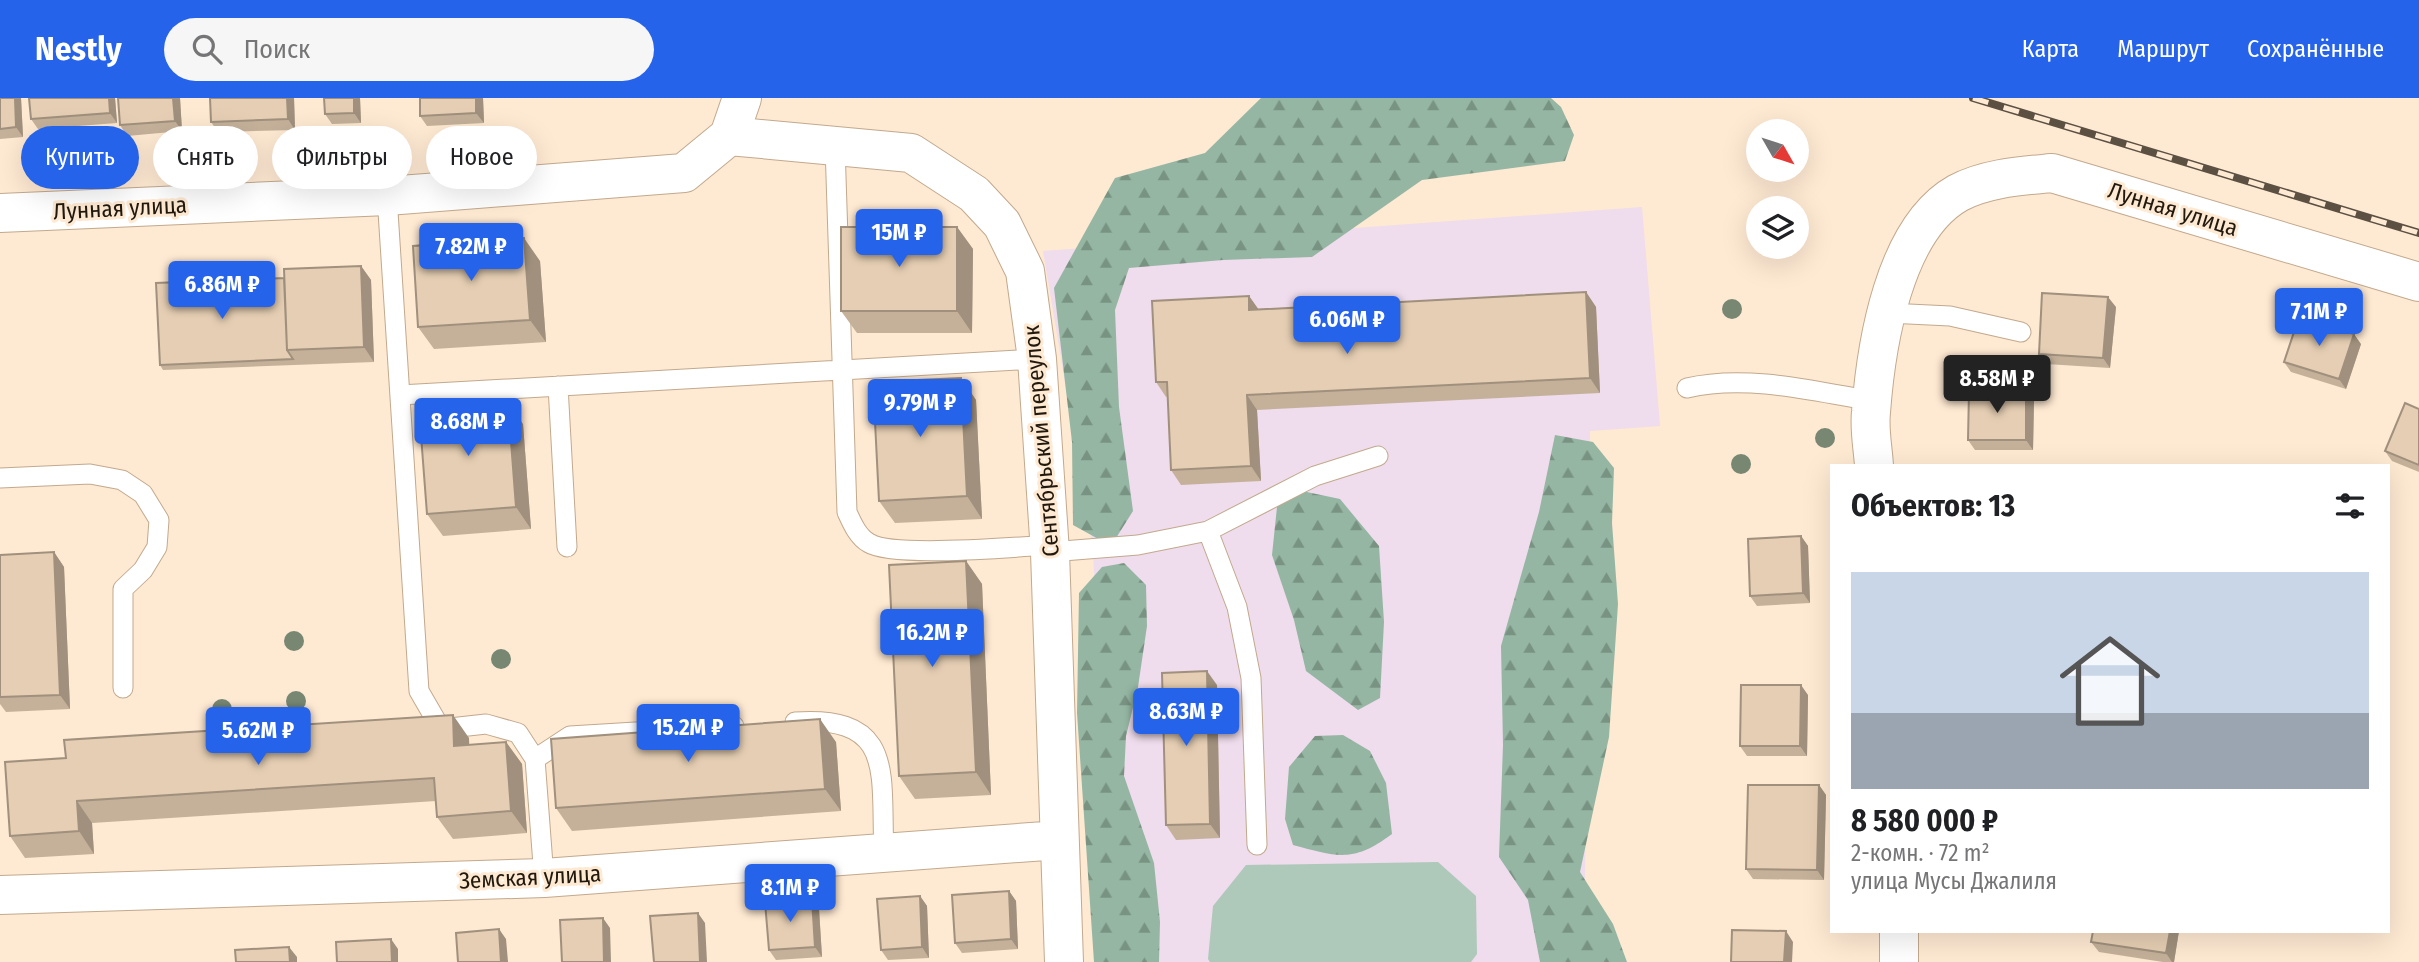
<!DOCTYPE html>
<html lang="ru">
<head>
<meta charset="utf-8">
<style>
	:root { --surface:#fff; --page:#f6f6f6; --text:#202124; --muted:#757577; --line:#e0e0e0; --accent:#2563eb }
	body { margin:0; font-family:"Fira Sans Condensed",sans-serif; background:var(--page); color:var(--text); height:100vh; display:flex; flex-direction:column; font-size:26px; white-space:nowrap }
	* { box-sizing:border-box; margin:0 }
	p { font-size:23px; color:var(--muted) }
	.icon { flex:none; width:38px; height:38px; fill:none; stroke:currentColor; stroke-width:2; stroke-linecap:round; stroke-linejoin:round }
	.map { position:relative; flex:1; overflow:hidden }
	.side { position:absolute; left:1830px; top:366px; width:560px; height:469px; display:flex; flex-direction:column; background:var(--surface); border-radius:0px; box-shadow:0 7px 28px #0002 }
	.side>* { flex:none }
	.top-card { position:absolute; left:21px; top:28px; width:665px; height:63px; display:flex; gap:14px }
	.needle { width:46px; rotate:129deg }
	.tools { position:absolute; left:1746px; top:21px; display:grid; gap:14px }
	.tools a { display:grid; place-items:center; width:63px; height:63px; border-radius:50%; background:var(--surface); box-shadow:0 7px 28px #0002; font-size:35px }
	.price { position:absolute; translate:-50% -60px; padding:0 16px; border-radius:7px; background:var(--accent); color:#fff; font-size:23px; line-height:46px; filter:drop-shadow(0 2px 4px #0008) }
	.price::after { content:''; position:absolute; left:50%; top:42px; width:21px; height:16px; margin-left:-10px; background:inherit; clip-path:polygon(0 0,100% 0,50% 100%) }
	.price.on { background:#222; color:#fff }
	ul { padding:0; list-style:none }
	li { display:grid; align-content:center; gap:14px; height:371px; padding:0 21px }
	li+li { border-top:2px solid var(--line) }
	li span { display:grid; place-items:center; height:217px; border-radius:0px; color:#555 }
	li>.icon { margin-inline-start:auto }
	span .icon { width:126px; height:126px; fill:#fffc; stroke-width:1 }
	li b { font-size:30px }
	h2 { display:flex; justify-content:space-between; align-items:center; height:84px; padding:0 21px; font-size:30px }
	.chip { padding:0 24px; border-radius:32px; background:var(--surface); box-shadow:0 7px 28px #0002; font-size:24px; line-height:63px }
	.chip.on { background:var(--accent); color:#fff }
	header { display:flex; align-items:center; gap:42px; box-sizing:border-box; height:98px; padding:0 35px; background:var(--accent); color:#fff }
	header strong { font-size:33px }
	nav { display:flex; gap:38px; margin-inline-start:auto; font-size:24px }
	.search { width:490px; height:63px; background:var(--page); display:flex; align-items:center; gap:18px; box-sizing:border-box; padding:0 24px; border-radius:38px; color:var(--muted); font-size:26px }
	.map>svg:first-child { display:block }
	.education { fill:#efdcec }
	.forest { fill:url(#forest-firs) }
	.garden { fill:#aec9ba }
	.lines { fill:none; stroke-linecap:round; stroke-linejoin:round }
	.lane-casing { stroke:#c2a98d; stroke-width:21 }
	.street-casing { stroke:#c2a98d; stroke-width:40 }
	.secondary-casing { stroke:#c2a98d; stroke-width:40 }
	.lane { stroke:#fff; stroke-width:19 }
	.street { stroke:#fff; stroke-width:38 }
	.secondary { stroke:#fff; stroke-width:38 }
	.rail-casing { stroke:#5c5042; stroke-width:8 }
	.rail { stroke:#fee9d2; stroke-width:5; stroke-dasharray:16; stroke-linecap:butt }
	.tree { fill:#778772 }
	.wall { fill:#c5b19a }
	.shaded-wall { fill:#a0907d }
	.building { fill:#e5ceb3; stroke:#a0907d; stroke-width:2 }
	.labels { text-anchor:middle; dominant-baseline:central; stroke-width:6; stroke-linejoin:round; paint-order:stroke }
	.street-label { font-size:23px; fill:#22190e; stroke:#fee9d2 }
</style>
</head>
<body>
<header>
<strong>Nestly</strong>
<div class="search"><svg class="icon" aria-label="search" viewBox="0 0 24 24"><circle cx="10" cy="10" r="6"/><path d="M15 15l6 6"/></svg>Поиск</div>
<nav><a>Карта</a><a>Маршрут</a><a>Сохранённые</a></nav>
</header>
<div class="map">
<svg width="2419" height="864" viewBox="0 0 2419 864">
	<defs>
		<pattern id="forest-firs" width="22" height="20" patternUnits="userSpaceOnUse" patternTransform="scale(1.75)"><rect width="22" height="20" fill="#95b6a3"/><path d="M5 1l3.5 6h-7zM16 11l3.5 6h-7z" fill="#799383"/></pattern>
	</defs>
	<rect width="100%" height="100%" fill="#fee9d2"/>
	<path class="education" d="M1642 109 1660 328 1590 333 1584 864H1109L1093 451 1043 153Z"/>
	<path class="forest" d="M1261 0H1551L1561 9 1574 37 1565 63 1422 82 1312 159 1223 162 1129 170 1115 212 1119 309 1133 413 1111 448 1073 427 1072 344 1054 190 1115 80 1205 55Z
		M1555 337 1593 344 1614 370 1612 425 1618 506 1609 639 1580 774 1613 826 1627 864H1540L1528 802 1499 759 1503 647 1501 548 1539 414Z
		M1302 393 1340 401 1379 448 1384 524 1380 600 1358 612 1306 573 1294 522 1272 457 1277 409Z
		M1124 465 1146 487 1147 528 1138 589 1126 638 1124 678 1154 765 1160 824 1159 864H1094L1077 615 1079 495 1102 469Z
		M1343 637 1370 653 1386 685 1392 736C1353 765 1338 759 1293 747L1285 721 1289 669 1315 638Z"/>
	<path class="garden" d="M1438 764 1476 798 1477 856 1471 864H1210L1208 861 1213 808 1246 767Z"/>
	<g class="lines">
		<defs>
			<path id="lane" d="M835 48 847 414C852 425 858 439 869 445 893 460 1016 449 1050 447
				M387 98 419 593 441 631 486 626 518 635 535 661 544 780
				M1888 215 1950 218 2021 234
				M558 288 567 449
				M1687 290C1746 276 1814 293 1872 303
				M400 297 1037 261
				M0 380 90 376 122 382 143 396 159 422 157 449 143 472 123 491V590
				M1208 433 1237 509 1251 580 1257 747
				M1050 454 1138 447 1208 433 1315 378 1378 358
				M795 624C897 617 880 677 884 755
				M535 661 570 638 734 628"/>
			<path id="street" d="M729 38 911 55 974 96 1002 126 1025 173 1037 261 1050 454 1064 864
				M1874 368C1873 350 1869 332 1871 314 1876 247 1894 131 1958 95 1986 80 2021 78 2052 75L2419 184
				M0 797 544 780 1059 742
				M1899 833V864"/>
			<path id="secondary" d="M0 115 387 98 684 75 729 38 742 0"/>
		</defs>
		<use href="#lane" class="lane-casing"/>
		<use href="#street" class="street-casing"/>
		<use href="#secondary" class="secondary-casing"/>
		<use href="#lane" class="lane"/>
		<use href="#street" class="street"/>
		<use href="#secondary" class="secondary"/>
		<defs>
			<path id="rail" d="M1973 0 2419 135"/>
		</defs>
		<use href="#rail" class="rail-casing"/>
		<use href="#rail" class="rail"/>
	</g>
	<g class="tree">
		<circle cx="1732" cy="211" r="10"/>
		<circle cx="1825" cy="340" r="10"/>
		<circle cx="1741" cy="366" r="10"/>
		<circle cx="294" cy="543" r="10"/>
		<circle cx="501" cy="561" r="10"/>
		<circle cx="296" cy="603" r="10"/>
		<circle cx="222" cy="611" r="10"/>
	</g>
	<path class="wall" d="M0 0H21L23 39 0 41Z
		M115 0 117 25 38 31 31 21Z
		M180 0 182 33 127 38 120 27Z
		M210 0H294L295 32 218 34 211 24Z
		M360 0 361 25 332 26 325 16Z
		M483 0 484 25 427 28 420 18Z
		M957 129 973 151 972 235H857L841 213Z
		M540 163 546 244 434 251 418 229Z
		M361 168 371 182 374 264 163 272 160 267 284 180Z
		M1586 194 1596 209 1600 295 1257 312 1261 383 1181 387 1171 372 1168 298 1166 299 1156 284 1249 198 1258 211Z
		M2116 209 2110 270 2046 266 2039 256Z
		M2361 246 2346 291 2291 274 2284 264Z
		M961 280 976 302 982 421 895 425 879 403Z
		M2034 302 2033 352H1975L1968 342Z
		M2419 311V374L2392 363 2385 353Z
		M523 326 531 431 443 438 427 416Z
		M1801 438 1808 448 1810 505 1757 508 1750 498Z
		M54 454 64 469 70 611 6 614 0 606V457Z
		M966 463 982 486 991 697 915 701 899 678Z
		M1217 587 1220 740 1176 742 1166 727Z
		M1808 597 1807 658H1747L1740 648Z
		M469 640V647L506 644 522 666 527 735 453 741 437 719 436 703 92 725 94 756 25 760 10 738 5 664Z
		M836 644 841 713 572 733 556 710Z
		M1819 687 1826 697 1824 782 1753 781 1746 771Z
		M1009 793 1016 803 1018 851 962 855 955 845Z
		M920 798 927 808 929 860 888 862 881 852Z
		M812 801 819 811 822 859 776 862 769 852Z
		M2179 833 2174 864H2163L2099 854 2091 844Z"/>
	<path class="shaded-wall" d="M15 0H21L23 39 16 29Z
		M109 0H115L117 25 110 15Z
		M173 0H180L182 33 175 23Z
		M287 0H294L295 32 288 21Z
		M354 0H360L361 25 354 15Z
		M476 0H483L484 25 476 15Z
		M957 129 973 151 972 235 957 213Z
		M524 140 540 163 546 244 530 222Z
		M361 168 371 182 374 264 364 249Z
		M1586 194 1596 209 1600 295 1590 280Z
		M1249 198 1259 212H1249Z
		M2108 199 2116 209 2110 270 2103 260Z
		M2354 236 2361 246 2346 291 2339 281Z
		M961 280 976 302 982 421 967 398Z
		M2026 292 2034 302 2033 352 2026 342Z
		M1247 297 1257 312 1261 383 1251 368Z
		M508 304 523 326 531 431 516 409Z
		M1801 438 1808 448 1810 505 1803 495Z
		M54 454 64 469 70 611 60 597Z
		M966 463 982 486 991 697 976 674Z
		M1207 573 1217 587 1220 740 1210 726Z
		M1801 587 1808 597 1807 658 1800 648Z
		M453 617 469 640 470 670 454 648Z
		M820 621 836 644 841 713 825 691Z
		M506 644 522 666 527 735 511 713Z
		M1819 687 1826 697 1824 782 1817 772Z
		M77 703 92 725 94 756 79 733Z
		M1009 793 1016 803 1018 851 1011 841Z
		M920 798 927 808 929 860 922 849Z
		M812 801 819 811 822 859 815 849Z
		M698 815 705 825 707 864H700Z
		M603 820 610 830 611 864H604Z
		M499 831 506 841 508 864H501Z
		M1786 833 1793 844 1792 864H1784Z
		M2170 833H2179L2174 864H2172L2166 855Z
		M391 841 398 851V864H392Z
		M289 849 297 859V864H290Z"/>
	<path class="building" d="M0 0H15L16 29 0 31Z
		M29 0H109L110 15 31 21Z
		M118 0H173L175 23 120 27Z
		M210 0H287L288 21 211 24Z
		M324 0H354V15L325 16Z
		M420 0H476V15L420 18Z
		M841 129H957V213H841Z
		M524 140 530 222 418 229 413 148Z
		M361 168 364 249 287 252 284 171Z
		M284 180 287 252 293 261 160 267 156 185Z
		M1586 194 1590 280 1247 297 1251 368 1171 372 1167 284H1156L1152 203 1249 198V212Z
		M2042 195 2108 199 2103 260 2039 256Z
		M2299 219 2354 236 2339 281 2284 264Z
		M961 280 967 398 879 403 873 284Z
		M2026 292V342H1968L1969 293Z
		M508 304 516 409 427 416 419 311Z
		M2405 305 2419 311V367L2385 353Z
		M1801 438 1803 495 1750 498 1748 441Z
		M54 454 60 597 0 599V457Z
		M966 463 976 674 899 678 889 467Z
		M1207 573 1210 726 1166 727 1162 575Z
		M1741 587H1801L1800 648H1740Z
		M453 617 454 648 506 644 511 713 437 719 434 680 77 703 79 733 10 738 5 664 66 660 64 642Z
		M820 621 825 691 556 710 551 641Z
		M1748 687H1819L1817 772 1746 771Z
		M1009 793 1011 841 955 845 952 797Z
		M920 798 922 849 881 852 877 801Z
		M812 801 815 849 769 852 765 804Z
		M698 815 700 864H654L650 818Z
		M603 820 604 864H562L560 822Z
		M499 831 501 864H458L456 835Z
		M1732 832 1786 833 1784 864H1731Z
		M2093 833H2170L2166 855 2091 844Z
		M391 841 392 864H337L336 844Z
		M289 849 290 864H236L235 852Z"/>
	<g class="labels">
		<g class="street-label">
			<text transform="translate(120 110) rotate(-3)">Лунная улица</text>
			<text transform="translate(2173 111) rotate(17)">Лунная улица</text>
			<text transform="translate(1041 343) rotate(-95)">Сентябрьский переулок</text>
			<text transform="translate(530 779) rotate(-3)">Земская улица</text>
		</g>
	</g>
</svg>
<div class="tools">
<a><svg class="needle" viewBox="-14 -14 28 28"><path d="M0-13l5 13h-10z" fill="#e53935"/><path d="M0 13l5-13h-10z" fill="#757577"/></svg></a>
<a><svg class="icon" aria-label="layers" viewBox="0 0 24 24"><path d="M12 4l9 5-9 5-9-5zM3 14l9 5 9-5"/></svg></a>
</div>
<b class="price" style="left:899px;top:171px">15M ₽</b>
<b class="price" style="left:471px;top:185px">7.82M ₽</b>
<b class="price" style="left:222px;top:223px">6.86M ₽</b>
<b class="price" style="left:2319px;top:250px">7.1M ₽</b>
<b class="price" style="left:1347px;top:258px">6.06M ₽</b>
<b class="price on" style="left:1997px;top:317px">8.58M ₽</b>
<b class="price" style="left:920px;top:341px">9.79M ₽</b>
<b class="price" style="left:468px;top:360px">8.68M ₽</b>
<b class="price" style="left:932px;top:571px">16.2M ₽</b>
<b class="price" style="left:1186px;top:650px">8.63M ₽</b>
<b class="price" style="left:688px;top:666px">15.2M ₽</b>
<b class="price" style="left:258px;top:669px">5.62M ₽</b>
<b class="price" style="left:790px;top:826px">8.1M ₽</b>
<div class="top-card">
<a class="chip on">Купить</a>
<a class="chip">Снять</a>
<a class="chip">Фильтры</a>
<a class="chip">Новое</a>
</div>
<section class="side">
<h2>Объектов: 13<svg class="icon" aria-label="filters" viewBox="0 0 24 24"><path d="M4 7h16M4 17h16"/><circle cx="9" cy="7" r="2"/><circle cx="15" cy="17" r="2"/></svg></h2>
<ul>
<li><span style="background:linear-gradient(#c9d6e8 65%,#9aa5b1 0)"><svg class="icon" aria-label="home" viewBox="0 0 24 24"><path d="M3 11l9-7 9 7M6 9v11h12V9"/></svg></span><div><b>8 580 000 ₽</b><p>2-комн. · 72 m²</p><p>улица Мусы Джалиля</p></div></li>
</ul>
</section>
</div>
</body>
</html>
